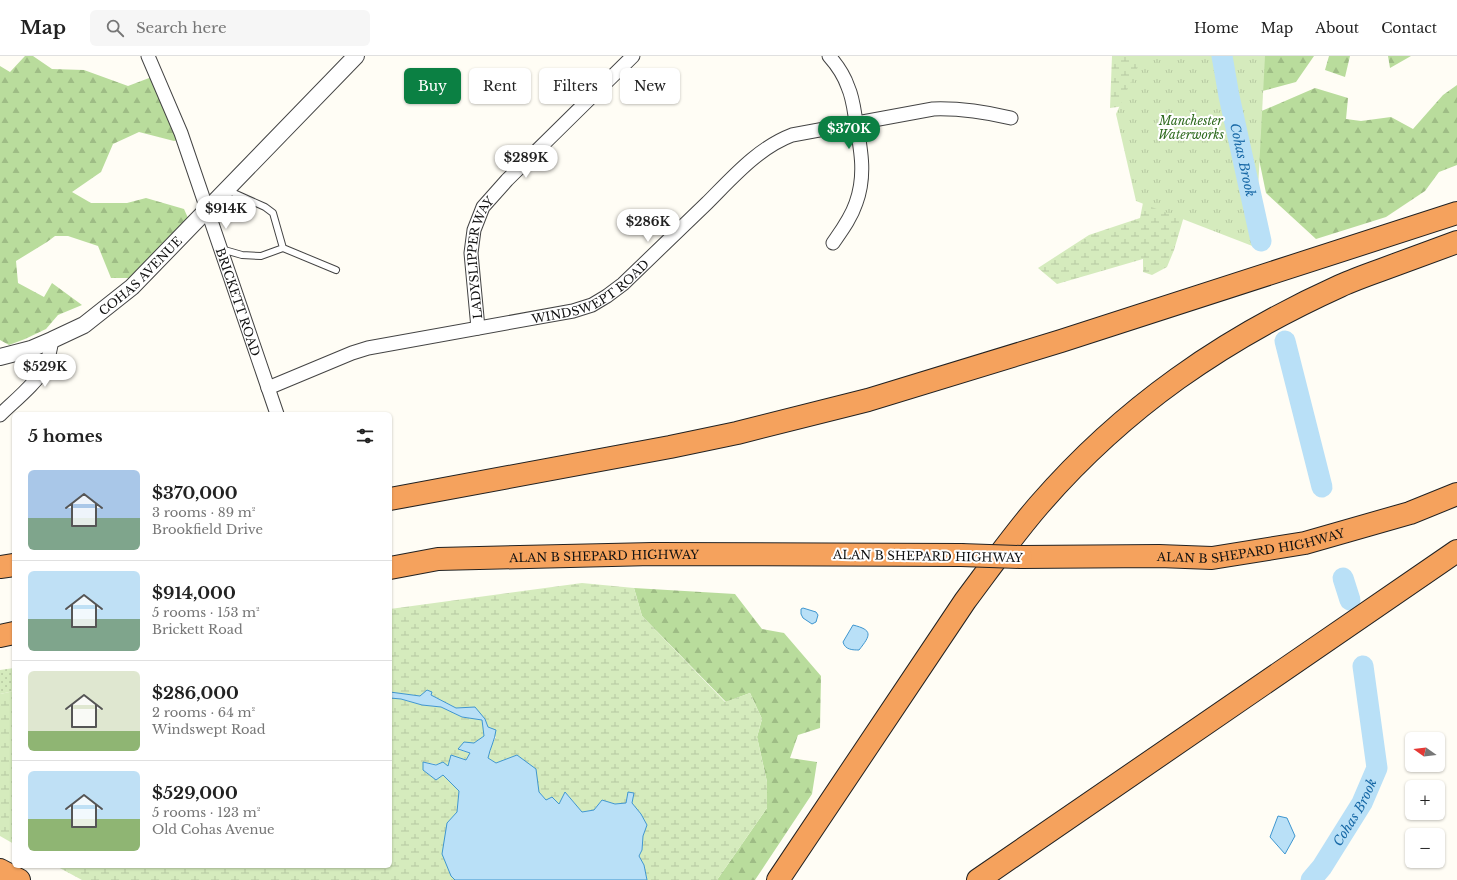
<!DOCTYPE html>
<html lang="en">
<head>
<meta charset="utf-8">
<style>
	:root { --surface:#fff; --page:#f6f6f6; --text:#222; --muted:#767676; --line:#e0e0e0; --accent:#0b8043 }
	body { margin:0; font-family:"Libre Baskerville",serif; background:var(--page); color:var(--text); height:100vh; display:flex; flex-direction:column; font-size:15px; white-space:nowrap }
	* { box-sizing:border-box; margin:0 }
	p { font-size:13px; color:var(--muted) }
	.icon { flex:none; width:22px; height:22px; fill:none; stroke:currentColor; stroke-width:2; stroke-linecap:round; stroke-linejoin:round }
	.map { position:relative; flex:1; overflow:hidden }
	.side { position:absolute; left:12px; top:356px; width:380px; height:456px; display:flex; flex-direction:column; background:var(--surface); border-radius:6px; box-shadow:0 1px 3px #0004 }
	.side>* { flex:none }
	.hud { position:absolute; left:404px; top:12px; width:380px; height:36px; display:flex; gap:8px }
	.needle { width:26px; rotate:284deg }
	.fabs { position:absolute; left:1405px; top:676px; display:grid; gap:8px }
	.fabs a { display:grid; place-items:center; width:40px; height:40px; border-radius:6px; background:var(--surface); box-shadow:0 1px 3px #0004; font-size:20px }
	.price { position:absolute; translate:-50% -34px; padding:0 9px; border-radius:14px; background:#fff; color:#222; font-size:13px; line-height:26px; filter:drop-shadow(0 1px 2px #0008) }
	.price::after { content:''; position:absolute; left:50%; top:24px; width:12px; height:9px; margin-left:-6px; background:inherit; clip-path:polygon(0 0,100% 0,50% 100%) }
	.price.active { background:var(--accent); color:#fff }
	ul { padding:0; list-style:none }
	li { display:flex; align-items:center; gap:12px; height:100px; padding:0 16px }
	li+li { border-top:1px solid var(--line) }
	li span { display:grid; place-items:center; flex:none; width:112px; height:80px; border-radius:6px; color:#555 }
	li>.icon { margin-inline-start:auto }
	span .icon { width:48px; height:48px; fill:#fffc; stroke-width:1 }
	li b { font-size:17px }
	h2 { display:flex; justify-content:space-between; align-items:center; height:48px; padding:0 16px; font-size:17px }
	.pill { padding:0 14px; border-radius:6px; background:var(--surface); box-shadow:0 1px 3px #0004; font-size:14px; line-height:36px }
	.pill.active { background:var(--accent); color:#fff }
	header { display:flex; align-items:center; gap:24px; box-sizing:border-box; height:56px; padding:0 20px; background:var(--surface); border-bottom:1px solid var(--line) }
	header strong { font-size:19px }
	nav { display:flex; gap:22px; margin-inline-start:auto; font-size:14px }
	.search { width:280px; height:36px; background:var(--page); display:flex; align-items:center; gap:10px; box-sizing:border-box; padding:0 14px; border-radius:6px; color:var(--muted); font-size:15px }
	.map>svg:first-child { display:block }
	.grass { fill:url(#grass-dots) }
	.forest { fill:url(#forest-firs) }
	.wetland { fill:url(#wetland-marsh) }
	.park { fill:url(#park-tufts) }
	.water { fill:#b9e0f7; stroke:#3f96cf }
	.lines { fill:none; stroke-linecap:round; stroke-linejoin:round }
	.river { stroke:#b9e0f7; stroke-width:21 }
	.service-casing { stroke:#444; stroke-width:8 }
	.minor-casing { stroke:#444; stroke-width:15 }
	.tertiary-casing { stroke:#444; stroke-width:18 }
	.motorway-casing { stroke:#222; stroke-width:24 }
	.service { stroke:#fff; stroke-width:6 }
	.minor { stroke:#fff; stroke-width:13 }
	.tertiary { stroke:#fff; stroke-width:16 }
	.motorway { stroke:#f5a25d; stroke-width:22 }
	.motorway-bridge-casing { stroke:#222; stroke-width:24; stroke-linecap:butt }
	.motorway-bridge { stroke:#f5a25d; stroke-width:22 }
	.labels { text-anchor:middle; dominant-baseline:central; stroke-width:4; stroke-linejoin:round; paint-order:stroke }
	.park-label { font-size:12px; font-style:italic; fill:#2f6b1f; stroke:#fff }
	.street-label { font-size:12px; fill:#111; stroke:#fff }
	.water-label { font-size:13px; font-style:italic; fill:#1768a6; stroke:#fff }
</style>
</head>
<body>
<header>
<strong>Map</strong>
<div class="search"><svg class="icon" aria-label="search" viewBox="0 0 24 24"><circle cx="10" cy="10" r="6"/><path d="M15 15l6 6"/></svg>Search here</div>
<nav><a>Home</a><a>Map</a><a>About</a><a>Contact</a></nav>
</header>
<div class="map">
<svg width="1457" height="824" viewBox="0 0 1457 824">
	<defs>
		<pattern id="grass-dots" width="8" height="8" patternUnits="userSpaceOnUse"><rect width="8" height="8" fill="#d5ebbd"/><path d="M2 2h.1M6 6h.1" fill="none" stroke="#b6c8a1" stroke-width="1.8" stroke-linecap="round"/></pattern>
		<pattern id="forest-firs" width="22" height="20" patternUnits="userSpaceOnUse"><rect width="22" height="20" fill="#b9dc9c"/><path d="M5 1l3.5 6h-7zM16 11l3.5 6h-7z" fill="#9ebc85"/></pattern>
		<pattern id="wetland-marsh" width="20" height="14" patternUnits="userSpaceOnUse"><rect width="20" height="14" fill="#d5ebbd"/><path d="M1 5h8M5 5V1M11 12h8M15 12V8" fill="none" stroke="#b6c8a1"/></pattern>
		<pattern id="park-tufts" width="24" height="20" patternUnits="userSpaceOnUse"><rect width="24" height="20" fill="#d5ebbd"/><path d="M3 7l-1-3M5 7V3M7 7l1-3M15 17l-1-3M17 17v-4M19 17l1-3" fill="none" stroke="#b6c8a1"/></pattern>
	</defs>
	<rect width="100%" height="100%" fill="#fffdf5"/>
	<path class="grass" d="M14 612V635L0 638V614Z"/>
	<path class="forest" d="M25 0H33L52 13 84 14 128 30 157 19 183 83 174 85 139 76 113 88 101 116 72 136 91 147H127L146 142 184 153 188 162 129 222H111L98 190 68 180H55L47 186 16 205 18 227 44 241 52 227 82 249 58 259 46 273 25 283 9 289 0 284V10L10 16Z
		M1248 0H1314L1296 26 1251 38Z
		M1329 0H1350L1345 21 1325 14Z
		M1388 0H1411L1390 12Z
		M1457 29V109L1439 116 1425 135 1386 161 1316 183 1266 137 1250 60 1315 32 1348 42 1346 63 1361 65 1391 61 1413 73 1443 39Z
		M634 532 735 538 762 573 784 577 821 620 820 672 798 679 790 702 817 706 812 738 755 824H717L767 752V726L757 681 762 663 750 637 726 646 642 560Z"/>
	<path class="wetland" d="M1112 0H1216L1198 113 1174 194 1167 211 1152 219 1143 216V203L1057 228 1038 212 1089 179 1140 162 1155 86 1168 44 1110 52Z
		M582 527 634 532 642 560 725 646 750 637 762 663 757 681 767 726V752L717 824H647L644 809 639 800 642 794 643 780 647 769 641 758 632 747 615 748 602 744 594 754 582 756 565 736 559 749 546 744 539 736 517 699 496 707 488 702 490 692 496 681 488 671 485 663 456 652 431 639 420 640 390 636V553Z
		M14 635V788L0 780V638Z
		M390 642 401 643 422 649 441 651 462 661 482 664 484 680 473 688 459 694 470 697 466 704 448 710 423 706V714L436 724 443 719 459 735 457 756 447 767 451 820 455 824H82L56 810H390Z"/>
	<path class="park" d="M1143 0H1265L1255 191 1136 145 1116 58Z"/>
	<path class="water" d="M803 552 816 556 818 559 816 566 812 568 803 562 801 558V553Z
		M853 569C873 574 871 579 859 594 853 594 845 594 843 586Z
		M427 634 432 636 431 639 456 652 475 651 485 663 488 671 496 674C495 684 490 692 488 702L496 707 517 699 536 713 539 736 546 744 552 741 559 748 565 736 582 756 594 754 602 744 615 748 626 747 628 736 634 737 632 747 641 758 647 769 643 780 642 794 639 800 644 809 647 824H455L451 820 442 798 447 767 457 756 459 735 443 719 436 724 423 714V706L436 709 443 706 448 710 451 699 466 704 470 697 458 693 464 686 474 687 484 680 482 664 462 661 441 651 422 649 401 643 390 642V636L420 640Z
		M1278 760 1287 762 1295 780 1285 798 1270 781Z"/>
	<g class="lines">
		<g class="river">
			<path id="s1" d="M1222 0 1229 40 1261 185"/>
			<path d="M1285 285 1322 431"/>
			<path d="M1343 522 1350 544"/>
			<path id="s2" d="M1311 824 1322 811 1362 747 1377 712 1363 610"/>
		</g>
		<defs>
			<path id="service" d="M227 134 265 151 273 157 283 192 336 214
				M221 193 242 199 261 200 283 192"/>
			<g id="minor">
				<path id="s3" d="M148 0 181 77 277 358"/>
				<path d="M829 0C837 9 844 19 848 31 853 42 854 54 856 66 861 94 866 120 856 147 851 162 842 174 833 187"/>
				<path id="s4" d="M478 272 471 197 474 174 483 151 507 124 633 0"/>
				<path id="s5" d="M268 332 352 297 368 292 573 255 592 249 607 240 623 228C651 201 679 174 707 147 733 121 758 92 792 79L933 53C960 52 985 56 1011 62"/>
				<path d="M0 359C13 346 37 327 45 311 49 303 50 293 52 284"/>
			</g>
			<g id="tertiary">
				<path id="s6" d="M0 301 31 293 52 284 84 269 132 231 356 0"/>
			</g>
			<g id="motorway">
				<path d="M390 443 670 391 737 377 868 344 1061 285 1457 157"/>
				<path id="s7" d="M1021 501 1159 500 1212 502 1305 487 1410 457 1457 438"/>
				<path d="M0 511 14 509"/>
				<path id="s8" d="M390 512 438 503 653 498 961 499"/>
				<path d="M0 580 14 577"/>
				<path d="M0 814 19 824"/>
				<path d="M778 824 965 545C989 513 1013 479 1039 449 1124 351 1223 283 1340 230 1353 224 1367 219 1381 214 1406 205 1432 195 1457 186"/>
				<path d="M978 824 1457 495"/>
			</g>
		</defs>
		<use href="#service" class="service-casing"/>
		<use href="#minor" class="minor-casing"/>
		<use href="#tertiary" class="tertiary-casing"/>
		<use href="#motorway" class="motorway-casing"/>
		<use href="#service" class="service"/>
		<use href="#minor" class="minor"/>
		<use href="#tertiary" class="tertiary"/>
		<use href="#motorway" class="motorway"/>
		<defs>
			<path id="motorway-bridge" d="M961 499 1021 501"/>
		</defs>
		<use href="#motorway-bridge" class="motorway-bridge-casing"/>
		<use href="#motorway-bridge" class="motorway-bridge"/>
	</g>
	<g class="labels">
		<g class="park-label">
			<text x="1191" y="64">Manchester<tspan x="1191" dy="14">Waterworks</tspan></text>
		</g>
		<g class="street-label">
			<text stroke="none"><textPath href="#s4" startOffset="72">LADYSLIPPER WAY</textPath></text>
			<text stroke="none"><textPath href="#s6" startOffset="165">COHAS AVENUE</textPath></text>
			<text stroke="none"><textPath href="#s5" startOffset="340">WINDSWEPT ROAD</textPath></text>
			<text stroke="none"><textPath href="#s3" startOffset="262">BRICKETT ROAD</textPath></text>
			<text stroke="none"><textPath href="#s7" startOffset="231">ALAN B SHEPARD HIGHWAY</textPath></text>
			<text stroke="none"><textPath href="#s8" startOffset="215">ALAN B SHEPARD HIGHWAY</textPath></text>
			<text transform="translate(928 500) rotate(1)">ALAN B SHEPARD HIGHWAY</text>
		</g>
		<g class="water-label">
			<text stroke="none"><textPath href="#s1" startOffset="106">Cohas Brook</textPath></text>
			<text stroke="none"><textPath href="#s2" startOffset="81">Cohas Brook</textPath></text>
		</g>
	</g>
</svg>
<div class="fabs">
<a><svg class="needle" viewBox="-14 -14 28 28"><path d="M0-13l5 13h-10z" fill="#e53935"/><path d="M0 13l5-13h-10z" fill="#767676"/></svg></a>
<a>+</a>
<a>−</a>
</div>
<b class="price active" style="left:849px;top:94px">$370K</b>
<b class="price" style="left:526px;top:123px">$289K</b>
<b class="price" style="left:226px;top:174px">$914K</b>
<b class="price" style="left:648px;top:187px">$286K</b>
<b class="price" style="left:45px;top:332px">$529K</b>
<div class="hud">
<a class="pill active">Buy</a>
<a class="pill">Rent</a>
<a class="pill">Filters</a>
<a class="pill">New</a>
</div>
<section class="side">
<h2>5 homes<svg class="icon" aria-label="filters" viewBox="0 0 24 24"><path d="M4 7h16M4 17h16"/><circle cx="9" cy="7" r="2"/><circle cx="15" cy="17" r="2"/></svg></h2>
<ul>
<li><span style="background:linear-gradient(#a9c7e8 60%,#7fa58c 0)"><svg class="icon" aria-label="home" viewBox="0 0 24 24"><path d="M3 11l9-7 9 7M6 9v11h12V9"/></svg></span><div><b>$370,000</b><p>3 rooms · 89 m²</p><p>Brookfield Drive</p></div></li>
<li><span style="background:linear-gradient(#bfe0f5 60%,#7fa58c 0)"><svg class="icon" aria-label="home" viewBox="0 0 24 24"><path d="M3 11l9-7 9 7M6 9v11h12V9"/></svg></span><div><b>$914,000</b><p>5 rooms · 153 m²</p><p>Brickett Road</p></div></li>
<li><span style="background:linear-gradient(#dfe7d0 75%,#8fb573 0)"><svg class="icon" aria-label="home" viewBox="0 0 24 24"><path d="M3 11l9-7 9 7M6 9v11h12V9"/></svg></span><div><b>$286,000</b><p>2 rooms · 64 m²</p><p>Windswept Road</p></div></li>
<li><span style="background:linear-gradient(#bfe0f5 60%,#8fb573 0)"><svg class="icon" aria-label="home" viewBox="0 0 24 24"><path d="M3 11l9-7 9 7M6 9v11h12V9"/></svg></span><div><b>$529,000</b><p>5 rooms · 123 m²</p><p>Old Cohas Avenue</p></div></li>
</ul>
</section>
</div>
</body>
</html>
